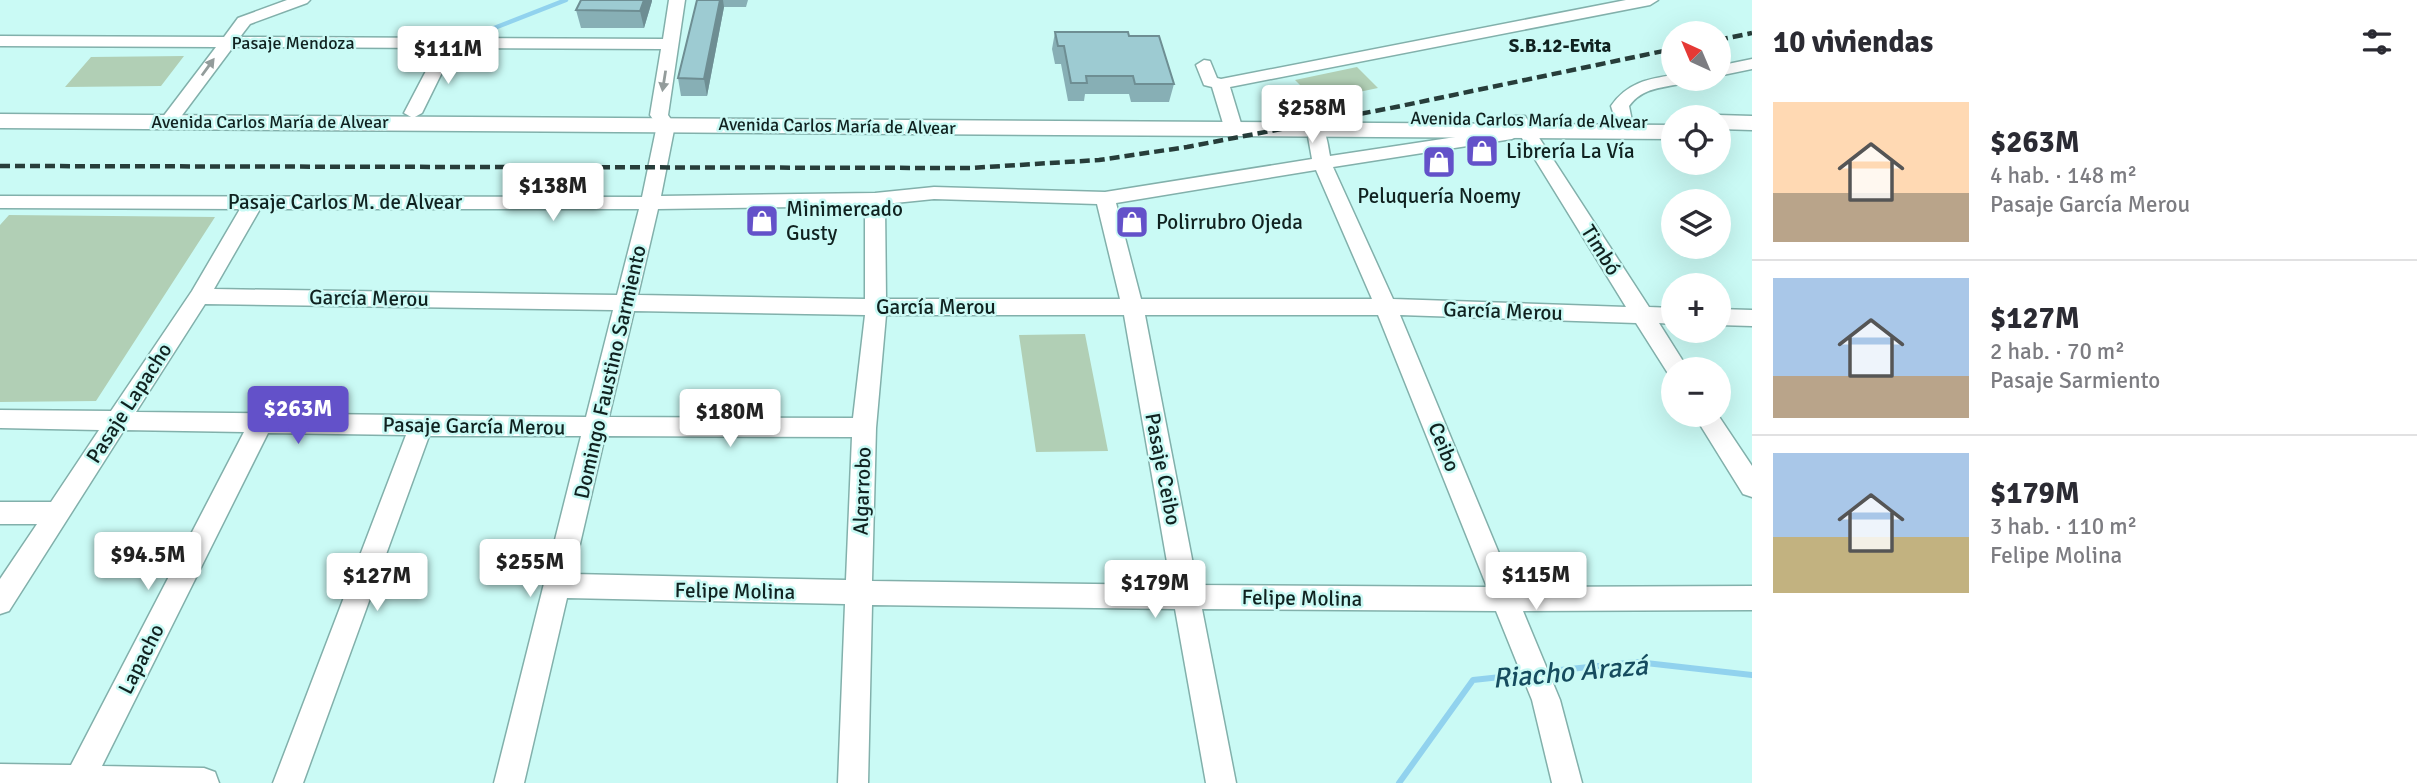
<!DOCTYPE html>
<html lang="es">
<head>
<meta charset="utf-8">
<style>
	:root { --surface:#fff; --page:#f7f7f7; --text:#2b2b33; --muted:#7c7c81; --line:#e1e1e2; --accent:#6351c9 }
	body { margin:0; font-family:Signika,sans-serif; background:var(--page); color:var(--text); height:100vh; display:flex; flex-direction:column; font-size:26px; white-space:nowrap }
	* { box-sizing:border-box; margin:0 }
	p { font-size:23px; color:var(--muted) }
	.icon { flex:none; width:38px; height:38px; fill:none; stroke:currentColor; stroke-width:2; stroke-linecap:round; stroke-linejoin:round }
	.map { position:relative; flex:1; overflow:hidden }
	.drawer { display:flex; flex-direction:column; background:var(--surface); width:665px }
	.drawer>* { flex:none }
	.needle { width:46px; rotate:316deg }
	.buttons { position:absolute; left:1661px; top:21px; display:grid; gap:14px }
	.buttons a { display:grid; place-items:center; width:70px; height:70px; border-radius:50%; background:var(--surface); box-shadow:0 7px 28px #0002; font-size:35px }
	.price { position:absolute; translate:-50% -60px; padding:0 16px; border-radius:7px; background:#fff; color:#222; font-size:23px; line-height:46px; filter:drop-shadow(0 2px 4px #0008) }
	.price::after { content:''; position:absolute; left:50%; top:42px; width:21px; height:16px; margin-left:-10px; background:inherit; clip-path:polygon(0 0,100% 0,50% 100%) }
	.price.on { background:var(--accent); color:#fff }
	ul { padding:0; list-style:none }
	li { display:flex; align-items:center; gap:21px; height:175px; padding:0 21px }
	li+li { border-top:2px solid var(--line) }
	li span { display:grid; place-items:center; flex:none; width:196px; height:140px; border-radius:0px; color:#555 }
	li>.icon { margin-inline-start:auto }
	span .icon { width:84px; height:84px; fill:#fffc; stroke-width:1 }
	li b { font-size:30px }
	h2 { display:flex; justify-content:space-between; align-items:center; height:84px; padding:0 21px; font-size:30px }
	main { display:flex; flex:1; min-height:0 }
	.map>svg:first-child { display:block }
	.green { fill:#b1cfb5 }
	.lines { fill:none; stroke-linecap:round; stroke-linejoin:round }
	.stream-far1 { stroke:#91d2ee; stroke-width:4.5 }
	.stream { stroke:#91d2ee; stroke-width:6 }
	.minor-casing { stroke:#82b0ab; stroke-width:3 }
	.major-casing { stroke:#82b0ab; stroke-width:3 }
	.minor { fill:#fff; fill-rule:evenodd }
	.major { fill:#fff; fill-rule:evenodd }
	.rail { stroke:#273d3a; stroke-width:4.5; stroke-dasharray:10 5; stroke-linecap:butt }
	.wall { fill:#87afb5 }
	.shaded-wall { fill:#6e8e93 }
	.building { fill:#9dcbd2; stroke:#6e8e93; stroke-width:2 }
	.oneway { fill:#939c9b }
	.labels { text-anchor:middle; dominant-baseline:central; stroke-width:5; stroke-linejoin:round; paint-order:stroke }
	.far-street-label { font-size:18px; fill:#102220; stroke:#cafaf5 }
	.far-neighbourhood-label { font-size:19px; font-weight:bold; fill:#102220; stroke:#cafaf5 }
	.poi-label { font-size:21px; fill:#102220; stroke:#cafaf5; text-anchor:start }
	.street-label { font-size:21px; fill:#102220; stroke:#cafaf5 }
	.near-water-label { font-size:28px; font-style:italic; fill:#164c5f; stroke:#cafaf5 }
</style>
</head>
<body>
<main>
<div class="map">
<svg width="1752" height="783" viewBox="0 0 1752 783">
	<rect width="100%" height="100%" fill="#cafaf5"/>
	<path class="green" d="M184 56 161 86 65 87 91 57Z
		M1357 67 1378 88 1316 101 1295 80Z
		M9 215 215 217 96 401 0 402V225Z
		M1085 334 1108 451 1036 452 1019 335Z"/>
	<g class="lines">
		<path class="stream-far1" d="M489 30 566 0"/>
		<path class="stream" d="M1541 672 1637 662 1752 675
			M1399 783 1473 680 1528 674"/>
		<defs>
			<path id="minor" d="M287 0H310L307 3 250 24 240 37 663 39 669 0H685L668 115 675 125 661 196 875 193 934 187 1105 192 1312 159 1307 131 1296 118 1305 113C1325 118 1327 139 1330 156L1515 128 1510 120 1513 116H1525L1649 307 1673 308V324L1659 323 1688 369H1673V376L1669 375 1636 323 1400 315 1513 587 1752 586V610L1523 611 1560 700 1582 783H1552L1532 700 1496 611 1202 609 1236 783H1206L1175 609 872 605 868 783H838L845 604 567 598 524 783H494L581 436H429L303 783H273L406 435 268 433 102 766 204 768 215 772 219 783H0V764L71 765 244 432 124 430 9 611 0 614V579L37 524H0V502H51L99 430 0 428V410L111 411 192 291 240 209 0 208V196L642 197 657 125 650 115 661 49 454 48 422 113 413 118 404 113 438 48 233 47 174 126 168 127 159 122 216 47 0 46V36L224 37 238 18ZM1520 135 1626 307 1393 299 1333 167 1512 139ZM1316 170 1372 299H1141L1116 203ZM934 199 1097 204 1120 299H886L885 204ZM865 206V299L638 295 658 209ZM260 209H639L617 295 214 289ZM205 304 613 310 586 417 136 412ZM634 311 865 315 853 418 609 417ZM886 315H1124L1171 585 872 581 876 428ZM1145 315H1378L1487 587 1197 585ZM605 436 852 437 846 580 573 574Z
				M1626 0H1658L1650 5 1230 87 1243 130 1234 136 1225 130 1212 87 1204 85 1196 65 1204 60 1210 61 1217 78 1221 79Z
				M1752 59V69L1718 76V66Z
				M1673 75V79H1686L1684 83C1663 88 1643 87 1629 106L1632 121 1629 125H1617L1611 106C1627 83 1647 79 1673 75Z
				M1718 309 1752 310V326L1718 325Z
				M1694 415H1718L1752 466V497L1743 494Z"/>
			<path id="major" d="M0 114 1673 125V139L0 128Z
				M1718 115 1752 116V130L1718 129V117H1710Z"/>
		</defs>
		<use href="#minor" class="minor-casing"/>
		<use href="#major" class="major-casing"/>
		<use href="#minor" class="minor"/>
		<use href="#major" class="major"/>
		<path class="rail" d="M1718 40 1752 33
			M0 166 970 168 1099 160 1187 147 1396 107 1673 49"/>
	</g>
	<path class="wall" d="M581 0H652V1L644 28H581L576 10Z
		M697 0H748L746 7H724L707 96H681L678 78Z
		M1055 32 1129 36 1174 84 1169 102H1131L1129 94H1085L1084 101H1068L1061 64H1055L1052 49Z"/>
	<path class="shaded-wall" d="M644 0H652V1L644 28 640 11Z
		M720 0H723L724 7 707 96 704 79Z"/>
	<path class="building" d="M581 0H644L640 11 576 10Z
		M697 0H720L704 79 678 78Z
		M1055 32H1128L1129 36H1159L1174 84H1135L1133 76H1086L1087 83H1071L1064 46H1058Z"/>
	<defs><path id="oneway-solid" d="M-6-.8H1V-3.2L6.5 0L1 3.2V.8H-6Z" transform="scale(1.75)"/></defs>
	<g class="oneway">
		<use href="#oneway-solid" transform="translate(208 67) rotate(-54)"/>
		<use href="#oneway-solid" transform="translate(664 81) rotate(99)"/>
	</g>
	<defs>
		<symbol id="shop-square" viewBox="-11 -11 22 22"><rect x="-9" y="-9" width="18" height="18" rx="4" fill="#6351c9" stroke="#cafaf5"/><path d="M-5-2.5h2.3a2.7 3.5 0 0 1 5.4 0H5L5.5 6h-11ZM-1.5-2.5h3a1.5 2.3 0 0 0-3 0Z" fill="#fff"/></symbol>
	</defs>
	<g fill-rule="evenodd">
		<use href="#shop-square" x="1463" y="132" width="38" height="38"/>
		<use href="#shop-square" x="1420" y="143" width="38" height="38"/>
		<use href="#shop-square" x="743" y="202" width="38" height="38"/>
		<use href="#shop-square" x="1113" y="203" width="38" height="38"/>
	</g>
	<g class="labels">
		<g class="far-street-label">
			<text x="293" y="43">Pasaje Mendoza</text>
			<text transform="translate(1529 120) rotate(1)">Avenida Carlos María de Alvear</text>
			<text x="270" y="122">Avenida Carlos María de Alvear</text>
			<text transform="translate(837 126) rotate(1)">Avenida Carlos María de Alvear</text>
		</g>
		<g class="far-neighbourhood-label">
			<text x="1560" y="46">S.B.12-Evita</text>
		</g>
		<g class="poi-label">
			<text x="1506" y="151">Librería La Vía</text>
			<text x="1439" y="196" text-anchor="middle">Peluquería Noemy</text>
			<text x="786" y="209">Minimercado<tspan x="786" dy="24">Gusty</tspan></text>
			<text x="1156" y="222">Polirrubro Ojeda</text>
		</g>
		<g class="street-label">
			<text x="345" y="202">Pasaje Carlos M. de Alvear</text>
			<text transform="translate(1601 250) rotate(58)">Timbó</text>
			<text transform="translate(369 298) rotate(1)">García Merou</text>
			<text x="936" y="307">García Merou</text>
			<text transform="translate(1503 311) rotate(2)">García Merou</text>
			<text transform="translate(610 372) rotate(-77)">Domingo Faustino Sarmiento</text>
			<text transform="translate(129 403) rotate(-57)">Pasaje Lapacho</text>
			<text transform="translate(474 426) rotate(1)">Pasaje García Merou</text>
			<text transform="translate(1444 447) rotate(68)">Ceibo</text>
			<text transform="translate(1163 469) rotate(79)">Pasaje Ceibo</text>
			<text transform="translate(862 491) rotate(-88)">Algarrobo</text>
			<text transform="translate(735 591) rotate(1)">Felipe Molina</text>
			<text transform="translate(1302 598) rotate(1)">Felipe Molina</text>
			<text transform="translate(141 659) rotate(-63)">Lapacho</text>
		</g>
		<g class="near-water-label">
			<text transform="translate(1570 672) rotate(-5)">Riacho Arazá</text>
		</g>
	</g>
</svg>
<div class="buttons">
<a><svg class="needle" viewBox="-14 -14 28 28"><path d="M0-13l5 13h-10z" fill="#e53935"/><path d="M0 13l5-13h-10z" fill="#7c7c81"/></svg></a>
<a><svg class="icon" aria-label="locate" viewBox="0 0 24 24"><circle cx="12" cy="12" r="6"/><path d="M12 2v4M12 18v4M2 12h4M18 12h4"/></svg></a>
<a><svg class="icon" aria-label="layers" viewBox="0 0 24 24"><path d="M12 4l9 5-9 5-9-5zM3 14l9 5 9-5"/></svg></a>
<a>+</a>
<a>−</a>
</div>
<b class="price" style="left:448px;top:86px">$111M</b>
<b class="price" style="left:1312px;top:145px">$258M</b>
<b class="price" style="left:553px;top:223px">$138M</b>
<b class="price on" style="left:298px;top:446px">$263M</b>
<b class="price" style="left:730px;top:449px">$180M</b>
<b class="price" style="left:148px;top:592px">$94.5M</b>
<b class="price" style="left:530px;top:599px">$255M</b>
<b class="price" style="left:1536px;top:612px">$115M</b>
<b class="price" style="left:377px;top:613px">$127M</b>
<b class="price" style="left:1155px;top:620px">$179M</b>
</div>
<section class="drawer">
<h2>10 viviendas<svg class="icon" aria-label="filters" viewBox="0 0 24 24"><path d="M4 7h16M4 17h16"/><circle cx="9" cy="7" r="2"/><circle cx="15" cy="17" r="2"/></svg></h2>
<ul>
<li><span style="background:linear-gradient(#ffd9b3 65%,#b9a48a 0)"><svg class="icon" aria-label="home" viewBox="0 0 24 24"><path d="M3 11l9-7 9 7M6 9v11h12V9"/></svg></span><div><b>$263M</b><p>4 hab. · 148 m²</p><p>Pasaje García Merou</p></div></li>
<li><span style="background:linear-gradient(#a9c7e8 70%,#b9a48a 0)"><svg class="icon" aria-label="home" viewBox="0 0 24 24"><path d="M3 11l9-7 9 7M6 9v11h12V9"/></svg></span><div><b>$127M</b><p>2 hab. · 70 m²</p><p>Pasaje Sarmiento</p></div></li>
<li><span style="background:linear-gradient(#a9c7e8 60%,#c2b280 0)"><svg class="icon" aria-label="home" viewBox="0 0 24 24"><path d="M3 11l9-7 9 7M6 9v11h12V9"/></svg></span><div><b>$179M</b><p>3 hab. · 110 m²</p><p>Felipe Molina</p></div></li>
</ul>
</section>
</main>
</body>
</html>
